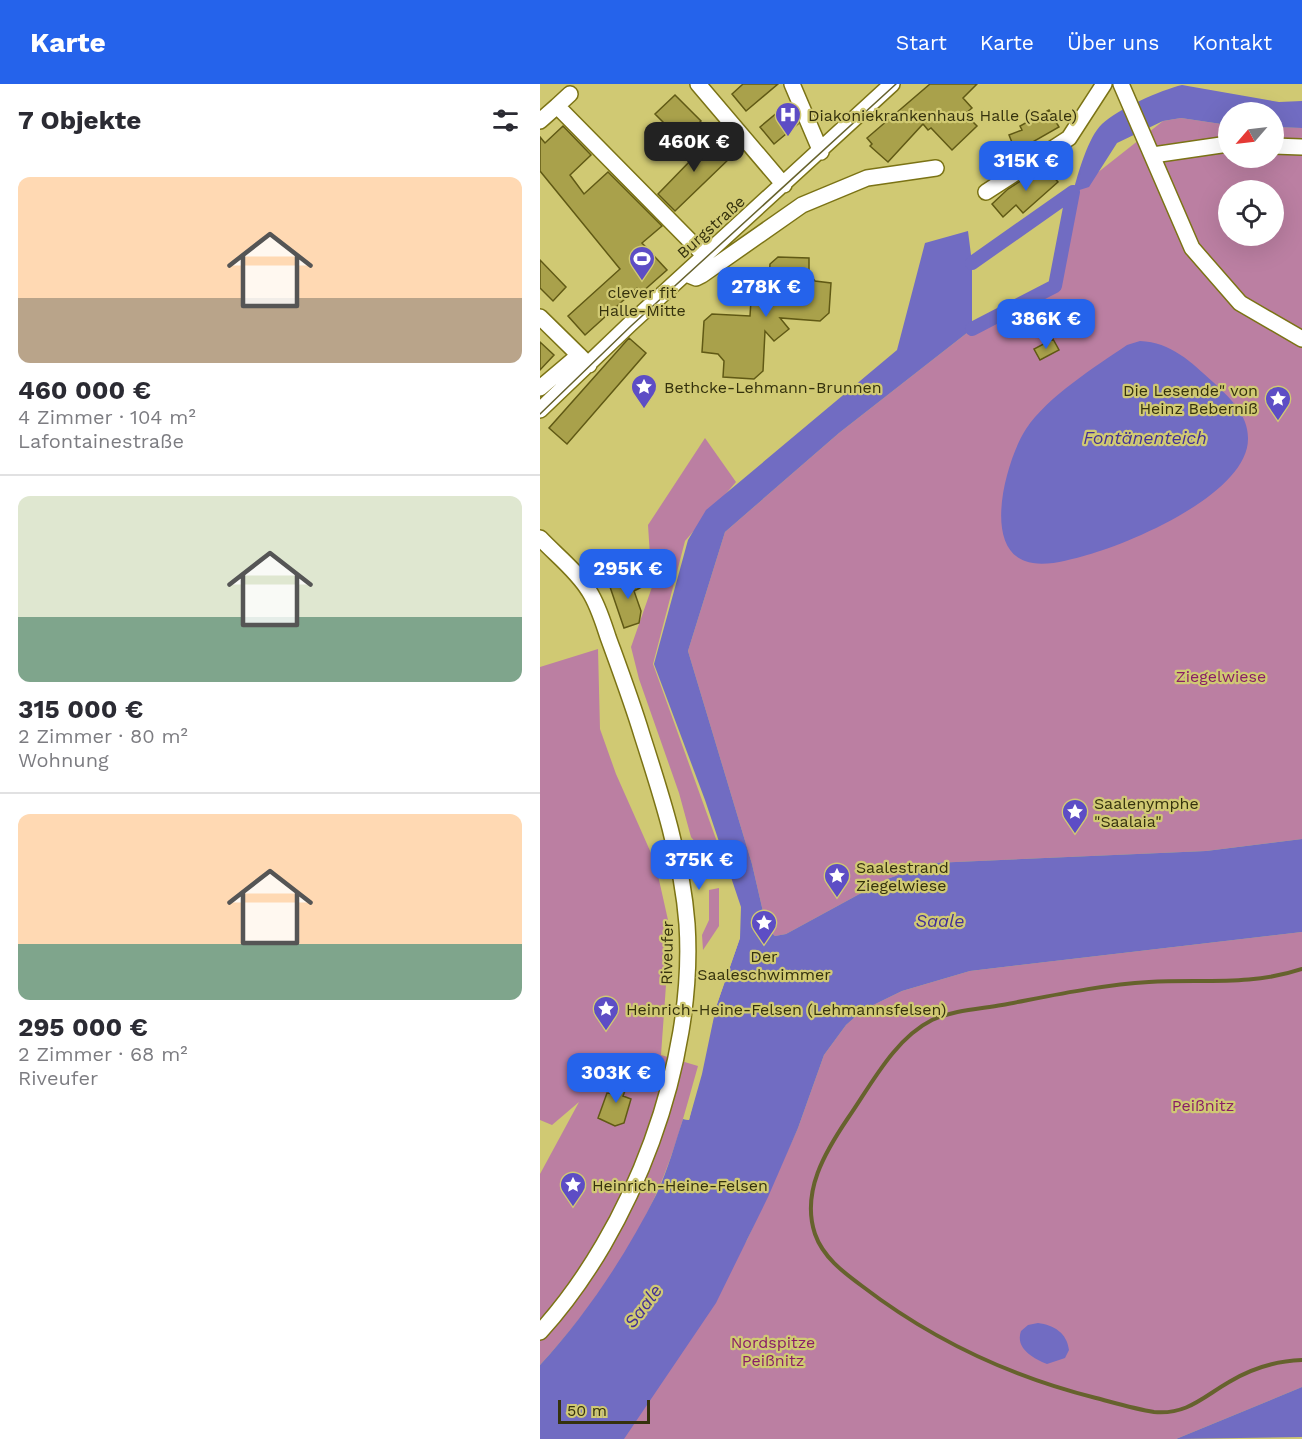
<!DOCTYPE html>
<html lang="de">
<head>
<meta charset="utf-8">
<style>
	:root { --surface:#fff; --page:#f7f7f7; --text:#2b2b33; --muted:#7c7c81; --line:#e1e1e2; --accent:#2563eb }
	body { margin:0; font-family:"Work Sans",sans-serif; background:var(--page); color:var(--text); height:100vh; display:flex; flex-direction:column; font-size:22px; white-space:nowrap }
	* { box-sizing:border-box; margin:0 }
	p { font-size:20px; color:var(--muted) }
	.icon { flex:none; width:33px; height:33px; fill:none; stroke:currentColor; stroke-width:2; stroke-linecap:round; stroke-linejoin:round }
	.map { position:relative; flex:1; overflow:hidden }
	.side { display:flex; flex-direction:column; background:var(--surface); width:540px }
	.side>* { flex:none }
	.needle { width:39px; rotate:242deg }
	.fabs { position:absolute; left:678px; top:18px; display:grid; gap:12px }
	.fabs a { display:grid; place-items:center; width:66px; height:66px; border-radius:50%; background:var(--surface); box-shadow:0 6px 24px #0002; font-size:30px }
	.scale { position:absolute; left:18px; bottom:15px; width:92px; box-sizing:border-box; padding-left:6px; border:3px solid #35320d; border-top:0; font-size:16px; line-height:21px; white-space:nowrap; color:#35320d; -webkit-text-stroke:4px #d0c973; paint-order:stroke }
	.price { position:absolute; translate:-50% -51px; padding:0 14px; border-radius:12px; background:var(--accent); color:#fff; font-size:20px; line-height:39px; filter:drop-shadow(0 2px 3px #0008) }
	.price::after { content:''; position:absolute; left:50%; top:36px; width:18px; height:14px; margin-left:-9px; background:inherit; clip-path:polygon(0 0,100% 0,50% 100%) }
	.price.selected { background:#222; color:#fff }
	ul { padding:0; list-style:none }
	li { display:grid; align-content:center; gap:12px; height:318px; padding:0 18px }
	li+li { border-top:2px solid var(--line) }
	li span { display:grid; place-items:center; height:186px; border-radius:12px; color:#555 }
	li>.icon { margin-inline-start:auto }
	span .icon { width:108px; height:108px; fill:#fffc; stroke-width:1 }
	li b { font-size:26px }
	h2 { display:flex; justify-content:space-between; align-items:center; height:72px; padding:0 18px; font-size:26px }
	header { display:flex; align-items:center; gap:36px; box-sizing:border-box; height:84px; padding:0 30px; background:var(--accent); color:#fff }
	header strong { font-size:28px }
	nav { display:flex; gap:33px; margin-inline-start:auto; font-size:21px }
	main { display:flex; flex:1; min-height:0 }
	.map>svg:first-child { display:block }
	.green { fill:#bb7fa2; fill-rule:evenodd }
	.water { fill:#716cc2 }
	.pier { fill:#d0c973 }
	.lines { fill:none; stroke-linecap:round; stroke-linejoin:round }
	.canal { stroke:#716cc2; stroke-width:14 }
	.building { fill:#a9a14b; stroke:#605915; stroke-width:1.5 }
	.minor-casing { stroke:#7b7315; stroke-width:18 }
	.minor { stroke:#fff; stroke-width:15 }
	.tram { stroke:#66622d; stroke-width:1.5 }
	.rail { stroke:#66622d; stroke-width:4 }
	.labels { text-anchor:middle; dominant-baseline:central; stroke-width:4.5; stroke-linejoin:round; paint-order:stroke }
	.poi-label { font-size:16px; fill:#35320d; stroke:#d0c973; text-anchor:start }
	.street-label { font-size:16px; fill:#35320d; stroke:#d0c973 }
	.park-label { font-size:16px; fill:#891e67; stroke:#d0c973 }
	.water-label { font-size:18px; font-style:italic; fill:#412f96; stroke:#d0c973 }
</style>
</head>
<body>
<header>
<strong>Karte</strong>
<nav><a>Start</a><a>Karte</a><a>Über uns</a><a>Kontakt</a></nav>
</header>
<main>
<section class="side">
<h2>7 Objekte<svg class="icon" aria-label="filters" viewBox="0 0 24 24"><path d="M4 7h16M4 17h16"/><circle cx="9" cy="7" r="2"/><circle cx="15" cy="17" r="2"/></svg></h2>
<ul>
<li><span style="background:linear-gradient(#ffd9b3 65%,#b9a48a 0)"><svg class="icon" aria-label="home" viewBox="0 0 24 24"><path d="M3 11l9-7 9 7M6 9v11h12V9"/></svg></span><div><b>460 000 €</b><p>4 Zimmer · 104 m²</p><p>Lafontainestraße</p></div></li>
<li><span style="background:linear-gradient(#dfe7d0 65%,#7fa58c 0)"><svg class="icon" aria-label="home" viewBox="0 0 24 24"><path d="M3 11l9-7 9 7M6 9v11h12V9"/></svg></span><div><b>315 000 €</b><p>2 Zimmer · 80 m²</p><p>Wohnung</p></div></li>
<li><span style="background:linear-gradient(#ffd9b3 70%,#7fa58c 0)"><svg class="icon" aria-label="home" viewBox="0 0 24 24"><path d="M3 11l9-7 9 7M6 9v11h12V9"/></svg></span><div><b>295 000 €</b><p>2 Zimmer · 68 m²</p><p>Riveufer</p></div></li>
</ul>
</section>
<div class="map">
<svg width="762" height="1355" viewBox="0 0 762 1355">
	<rect width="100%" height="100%" fill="#d0c973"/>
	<path class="green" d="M641 34 688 41V74H734V43L762 44V755L666 767 393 779 347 795 246 850 235 852 227 845 212 780 148 567 185 448 299 349 432 245 515 202 533 108 623 37ZM688 106H734V152H688Z
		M165 354 196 398 145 457 113 580 185 780 178 785 151 753 139 709 99 595 91 563 112 503 108 441Z
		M58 565 60 645 76 690 115 778 130 845 121 971 158 982C146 1024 135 1068 117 1108 89 1171 47 1230 0 1281V1090L39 1018 12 1041 0 1036V583Z
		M179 804V842L163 866 162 851 169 836V806Z
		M762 848V1303L636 1355H67L207 1156 258 1044 284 971 306 941 323 926 362 907 430 887Z"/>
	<path class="water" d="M642 1 739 18 762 17V44L734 43V28H688V41L641 34 623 37 577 59 549 103 533 108C538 90 548 53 562 40 578 25 621 6 642 1Z
		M428 147 432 179V245L299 349 185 448 148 567 212 780 227 845 235 852 246 850 347 795 393 779 666 767 762 755V848L430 887 362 907 323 926 306 941 284 971 258 1044 228 1113 176 1219 84 1355H0V1281C47 1230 86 1171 117 1109 128 1086 135 1059 143 1035L149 1036 176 923 200 854 201 823 165 716 114 580 148 456 166 426 357 266 385 159Z
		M600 257C631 258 651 278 673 298 689 313 708 330 708 354 709 409 591 459 547 471 529 476 503 484 485 477 441 461 468 372 486 345 508 312 555 283 587 261Z
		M498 1239C514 1241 527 1249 529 1266L525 1274 507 1280C492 1274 475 1264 481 1247L488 1241Z
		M762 1303V1353L636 1355Z"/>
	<path class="pier" d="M197 846H200V854L176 923 162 990 149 1036 143 1035 147 1032 159 989 173 923 191 876Z"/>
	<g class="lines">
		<path class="canal" d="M432 179 533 108
			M432 245 515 202 533 108"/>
	</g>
	<path class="building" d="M203 0H238L206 27 192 10Z
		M390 0H437L423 14 432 24 425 30 437 42 412 66 391 44 388 46 383 40 348 78 330 62 332 60 327 54Z
		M135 11 161 37 141 56 115 30Z
		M244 23 258 40 234 60 220 43Z
		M509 26 519 43 489 60 491 65 477 71 469 51 482 46 480 42Z
		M23 42 51 71 30 91 44 110 68 88 122 142 102 159 127 186 101 209 97 204 45 251 28 232 80 185 0 87V53L5 59Z
		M173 54 191 73 135 127 118 110 151 76 143 68 154 57 161 65Z
		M504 82 518 98 483 129 476 121 463 133 452 120 468 105Z
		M238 173 269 174V189L275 197 291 199 289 229 280 237 240 234 249 245 234 257 225 247 223 287 214 295 183 293 184 277 178 270 162 268 164 237 172 230 210 232 211 216 222 217 228 212 230 180Z
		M0 176 26 203 13 217 0 204Z
		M89 254 106 269 27 360 9 344Z
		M513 255 519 266 500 276 494 265Z
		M0 258 14 271 0 286Z
		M97 491 102 493 104 498 102 503 94 507 101 527 99 539 84 544 69 500Z
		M79 991 90 994 83 1012 91 1015 84 1039 75 1042 58 1034 67 1009 73 1010Z"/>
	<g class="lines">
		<defs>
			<path id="minor" d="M158 0 244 101
				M252 0 281 68
				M581 0 652 164 700 219 762 255
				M30 10 17 22 165 172
				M0 37 17 22
				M734 62 762 63
				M613 71 688 60
				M446 108 529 54 564 0
				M146 190 156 194 162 191 262 121 327 94 396 84
				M0 233 49 281
				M0 304 39 271
				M0 326 90 240 352 0
				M0 454C16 471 37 487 49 507 58 521 63 538 68 553 80 586 92 618 102 651 122 713 142 775 147 840 156 978 93 1146 0 1248"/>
		</defs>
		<use href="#minor" class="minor-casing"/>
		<use href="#minor" class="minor"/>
		<path class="tram" d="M0 330 91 242 356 0"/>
		<path class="rail" d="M762 885C712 902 661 895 609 898 560 901 510 912 462 921 439 925 414 926 392 936 354 955 331 1001 308 1034 285 1068 261 1108 275 1150 283 1173 303 1188 322 1202 391 1255 472 1293 556 1314 575 1319 595 1325 614 1328 647 1331 663 1313 689 1298 712 1284 735 1277 762 1276"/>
	</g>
	<defs>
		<symbol id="hospital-pin" viewBox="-11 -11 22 30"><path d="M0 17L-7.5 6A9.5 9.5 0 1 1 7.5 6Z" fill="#5d4dc5" stroke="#d0c973"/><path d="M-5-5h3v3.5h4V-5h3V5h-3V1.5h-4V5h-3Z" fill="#fff"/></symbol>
		<symbol id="stadium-pin" viewBox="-11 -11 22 30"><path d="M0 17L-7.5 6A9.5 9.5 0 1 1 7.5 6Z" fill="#5d4dc5" stroke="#d0c973"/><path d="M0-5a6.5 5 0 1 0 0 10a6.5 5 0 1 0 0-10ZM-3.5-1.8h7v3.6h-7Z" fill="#fff"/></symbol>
		<symbol id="sight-pin" viewBox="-11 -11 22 30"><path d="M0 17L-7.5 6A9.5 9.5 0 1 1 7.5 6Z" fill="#5d4dc5" stroke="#d0c973"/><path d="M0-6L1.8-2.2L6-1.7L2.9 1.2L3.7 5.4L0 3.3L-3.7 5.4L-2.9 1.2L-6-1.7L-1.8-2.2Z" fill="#fff"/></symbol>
	</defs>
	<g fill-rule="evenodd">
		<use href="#hospital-pin" x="233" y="16" width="30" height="40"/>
		<use href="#stadium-pin" x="87" y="160" width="30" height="40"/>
		<use href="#sight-pin" x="89" y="288" width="30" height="40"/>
		<use href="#sight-pin" x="723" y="300" width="30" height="40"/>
		<use href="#sight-pin" x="520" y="713" width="30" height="40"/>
		<use href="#sight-pin" x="282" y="777" width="30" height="40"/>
		<use href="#sight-pin" x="209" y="824" width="30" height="40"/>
		<use href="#sight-pin" x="51" y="910" width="30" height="40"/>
		<use href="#sight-pin" x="18" y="1086" width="30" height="40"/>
	</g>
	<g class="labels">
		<g class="poi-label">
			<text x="268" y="31">Diakoniekrankenhaus Halle (Saale)</text>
			<text x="102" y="208" text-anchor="middle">clever fit<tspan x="102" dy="18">Halle-Mitte</tspan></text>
			<text x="124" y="303">Bethcke-Lehmann-Brunnen</text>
			<text x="718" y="306" text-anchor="end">Die Lesende" von<tspan x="718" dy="18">Heinz Beberniß</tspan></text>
			<text x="554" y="719">Saalenymphe<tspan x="554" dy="18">"Saalaia"</tspan></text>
			<text x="316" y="783">Saalestrand<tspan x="316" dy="18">Ziegelwiese</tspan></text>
			<text x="224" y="872" text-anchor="middle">Der<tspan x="224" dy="18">Saaleschwimmer</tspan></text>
			<text x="86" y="925">Heinrich-Heine-Felsen (Lehmannsfelsen)</text>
			<text x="52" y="1101">Heinrich-Heine-Felsen</text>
		</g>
		<g class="street-label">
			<text transform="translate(171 143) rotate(-42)">Burgstraße</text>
			<text transform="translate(127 869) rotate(-89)">Riveufer</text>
		</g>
		<g class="park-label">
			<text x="681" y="592">Ziegelwiese</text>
			<text x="663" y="1021">Peißnitz</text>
			<text x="233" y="1258">Nordspitze<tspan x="233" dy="18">Peißnitz</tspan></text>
		</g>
		<g class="water-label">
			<text x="605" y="353">Fontänenteich</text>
			<text x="400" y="836">Saale</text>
			<text transform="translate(103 1222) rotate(-53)">Saale</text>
		</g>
	</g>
</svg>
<div class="fabs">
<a><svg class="needle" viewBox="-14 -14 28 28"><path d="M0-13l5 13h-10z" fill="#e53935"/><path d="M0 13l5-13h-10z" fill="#7c7c81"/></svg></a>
<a><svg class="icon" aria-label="locate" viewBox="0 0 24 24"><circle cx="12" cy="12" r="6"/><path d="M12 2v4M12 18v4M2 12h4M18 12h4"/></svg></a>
</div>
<div class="scale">50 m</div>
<b class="price selected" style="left:154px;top:89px">460K €</b>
<b class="price" style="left:486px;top:108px">315K €</b>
<b class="price" style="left:226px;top:234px">278K €</b>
<b class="price" style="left:506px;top:266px">386K €</b>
<b class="price" style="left:88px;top:516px">295K €</b>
<b class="price" style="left:159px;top:807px">375K €</b>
<b class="price" style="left:76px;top:1020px">303K €</b>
</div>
</main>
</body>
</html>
